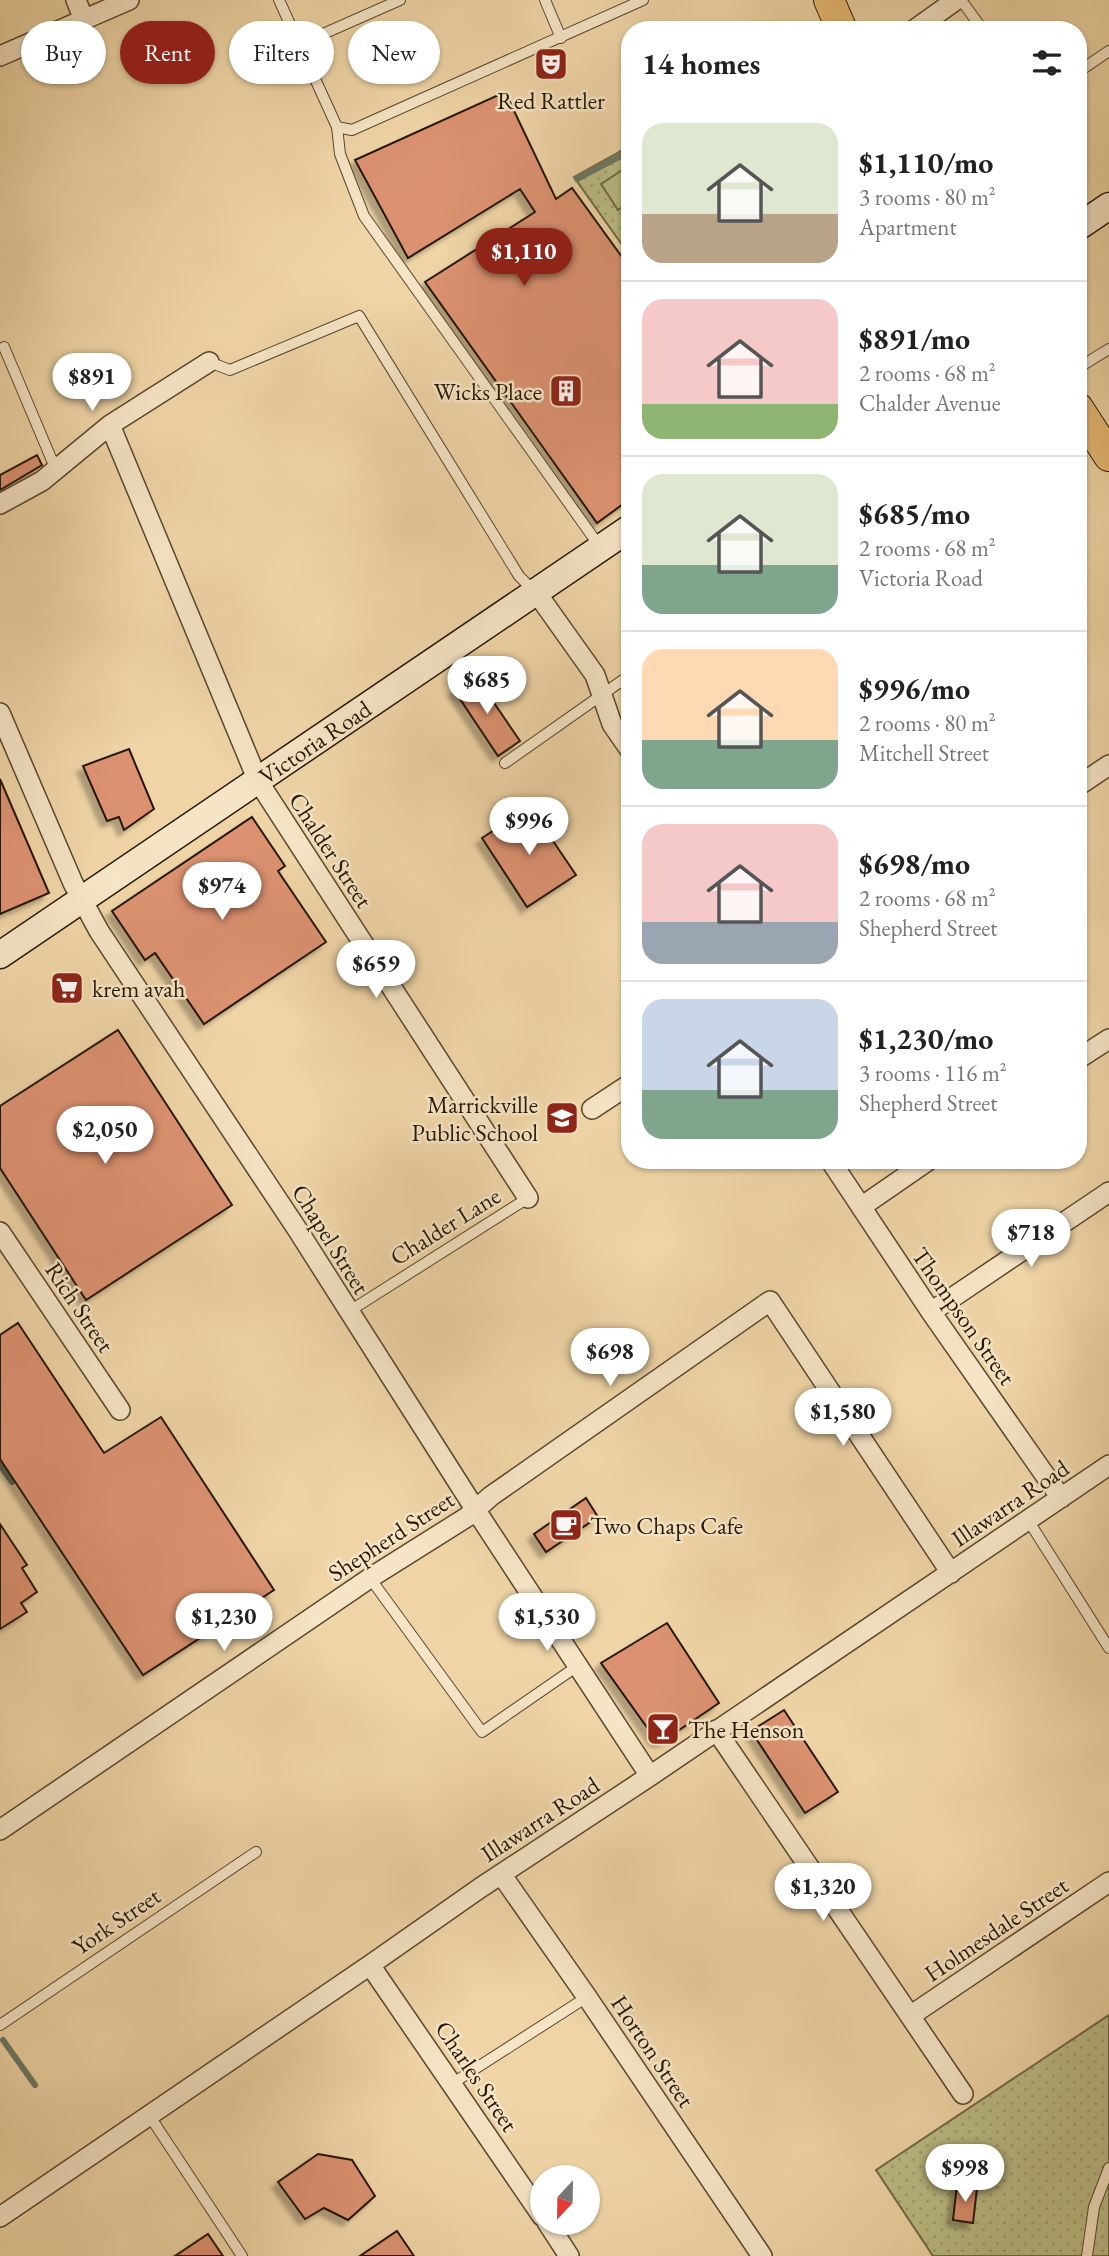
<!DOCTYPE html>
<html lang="en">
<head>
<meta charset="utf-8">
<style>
	:root { --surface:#fff; --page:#f2f2f2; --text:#222; --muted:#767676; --line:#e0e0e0; --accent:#8f2418 }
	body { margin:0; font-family:"EB Garamond",serif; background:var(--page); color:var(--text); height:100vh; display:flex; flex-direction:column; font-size:26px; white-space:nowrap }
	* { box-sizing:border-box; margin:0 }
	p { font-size:23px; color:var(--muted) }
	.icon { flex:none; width:38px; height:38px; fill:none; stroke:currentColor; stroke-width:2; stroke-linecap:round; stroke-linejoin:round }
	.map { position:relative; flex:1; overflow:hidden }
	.side { position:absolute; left:621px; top:21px; width:466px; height:1148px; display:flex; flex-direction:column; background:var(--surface); border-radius:28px; box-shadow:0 2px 5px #0004 }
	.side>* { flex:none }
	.banner { position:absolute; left:21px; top:21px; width:495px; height:63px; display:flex; gap:14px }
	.needle { width:46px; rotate:202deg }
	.fabs { position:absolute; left:530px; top:2165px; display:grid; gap:14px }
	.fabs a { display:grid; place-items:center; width:70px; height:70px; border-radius:50%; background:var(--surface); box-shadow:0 2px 5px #0004; font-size:35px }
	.price { position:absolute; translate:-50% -60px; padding:0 16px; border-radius:24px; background:#fff; color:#222; font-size:23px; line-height:46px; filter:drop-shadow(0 2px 4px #0008) }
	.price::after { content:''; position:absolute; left:50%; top:42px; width:21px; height:16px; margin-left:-10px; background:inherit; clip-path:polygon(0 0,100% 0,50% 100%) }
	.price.selected { background:var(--accent); color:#fff }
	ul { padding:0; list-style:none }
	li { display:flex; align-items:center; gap:21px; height:175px; padding:0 21px }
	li+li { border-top:2px solid var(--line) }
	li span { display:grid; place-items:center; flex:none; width:196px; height:140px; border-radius:21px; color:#555 }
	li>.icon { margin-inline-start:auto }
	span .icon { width:84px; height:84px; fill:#fffc; stroke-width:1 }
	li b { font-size:30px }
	h2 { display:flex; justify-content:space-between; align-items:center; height:84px; padding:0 21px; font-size:30px }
	.pill { padding:0 24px; border-radius:32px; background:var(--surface); box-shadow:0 2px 5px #0004; font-size:24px; line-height:63px }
	.pill.selected { background:var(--accent); color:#fff }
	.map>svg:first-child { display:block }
	.green { fill:url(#green-dots); stroke:#706a45; stroke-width:2 }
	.pitch { fill:#bbbd85; stroke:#706a45; stroke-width:2 }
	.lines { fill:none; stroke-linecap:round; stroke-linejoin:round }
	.stream { stroke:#6c7964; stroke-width:6 }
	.building { fill:#dc9271; stroke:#261805; stroke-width:2; filter:url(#shadow) }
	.lane-casing { stroke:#58472d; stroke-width:12 }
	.street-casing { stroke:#58472d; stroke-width:22 }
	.secondary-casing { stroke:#261805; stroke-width:29 }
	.primary-casing { stroke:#261805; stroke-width:32 }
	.lane { stroke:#f5e4c5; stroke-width:10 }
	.street { stroke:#f5e4c5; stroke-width:19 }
	.secondary { stroke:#f5e4c5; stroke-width:26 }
	.primary { stroke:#e8ba73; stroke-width:30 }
	.labels { text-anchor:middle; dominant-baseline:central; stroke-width:5; stroke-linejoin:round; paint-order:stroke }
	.poi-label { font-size:24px; fill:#261805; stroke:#f5e4c5; text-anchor:start }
	.street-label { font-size:24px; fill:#261805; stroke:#f5e4c5 }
</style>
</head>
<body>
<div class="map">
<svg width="1109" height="2256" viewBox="0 0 1109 2256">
	<defs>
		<pattern id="green-dots" width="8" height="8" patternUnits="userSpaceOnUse" patternTransform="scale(1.75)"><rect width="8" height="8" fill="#bbbd85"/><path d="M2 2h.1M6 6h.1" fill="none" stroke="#a1a271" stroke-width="1.8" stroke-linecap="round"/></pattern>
		<filter id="shadow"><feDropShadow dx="-6" dy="6" stdDeviation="2" flood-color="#0004"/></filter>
	</defs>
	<rect width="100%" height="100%" fill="#efd5a6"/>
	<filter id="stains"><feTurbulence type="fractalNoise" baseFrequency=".00286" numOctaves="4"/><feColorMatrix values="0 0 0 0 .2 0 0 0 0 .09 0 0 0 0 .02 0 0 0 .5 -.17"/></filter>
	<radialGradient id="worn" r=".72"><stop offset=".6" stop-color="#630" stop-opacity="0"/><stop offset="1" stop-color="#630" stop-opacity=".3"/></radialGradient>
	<path class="green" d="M630 146V256L574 177Z
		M1109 2015V2256H933L876 2170Z"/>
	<path class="pitch" d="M630 165V202L618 210 601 184Z"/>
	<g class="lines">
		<path class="stream" d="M577 179 630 151
			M0 1465 12 1482
			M3 2040 35 2085"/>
	</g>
	<path class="building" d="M505 92 556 199 572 188 630 268V499L597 523 425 282 535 212 520 189 408 258 355 160Z
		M37 455 42 465 0 490V475Z
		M475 675 520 741 498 756 454 690Z
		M129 749 154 809 124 830 119 817 107 821 83 766Z
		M0 779 49 893 0 914Z
		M530 807 576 875 527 907 482 838Z
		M252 817 285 866 278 871 326 942 204 1024 155 953 145 960 112 911Z
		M118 1030 232 1205 86 1300 0 1168V1106Z
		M18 1323 104 1453 161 1417 274 1590 143 1675 0 1459V1335Z
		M586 1498 598 1517 546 1552 534 1534Z
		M0 1524 27 1565 22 1568 37 1592 21 1603 27 1612 0 1629Z
		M667 1623 719 1703 663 1741 656 1740 601 1663Z
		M784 1710 838 1792 805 1813 751 1731Z
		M318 2154 352 2160 375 2196 348 2220 324 2208 305 2219 278 2182Z
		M957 2185 977 2188 973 2223 953 2220Z
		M397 2231 414 2256H360Z
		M208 2234 223 2256H175Z"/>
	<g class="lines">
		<defs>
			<path id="lane" d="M279 0 337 127 340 154 364 216 600 547
				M545 0 561 38
				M961 0 983 30
				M298 45 400 0
				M1078 72 1109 51
				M337 127 352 130 643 0
				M4 347 56 470
				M209 362 230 370 359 316 519 576 533 590
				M1078 368 1109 349
				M505 763 630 675
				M348 1312 528 1198
				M1028 1520 1109 1648
				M370 1578 482 1732 579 1665
				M0 2025 256 1852
				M453 2083 587 1997
				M149 2115 242 2256
				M1087 2256 1094 2207 1109 2168"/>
			<path id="street" d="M76 0 84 20
				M914 30 956 0
				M0 56 129 0
				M110 425 258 781 528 1198
				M0 504 42 481 110 425 209 362
				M536 592 595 675 612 724 630 750
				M0 713 73 883 99 931 297 1229 475 1509 650 1776
				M1078 786 1109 765
				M1078 1059 1109 1039
				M592 1109 630 1084
				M830 1160 931 1312 1061 1498
				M861 1207 929 1160
				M0 1232 120 1410
				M931 1312 1109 1192
				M716 1730 963 2094
				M0 1830 370 1578 467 1517 491 1496 770 1301 951 1573
				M501 1874 587 1997 762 2256
				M370 1965 542 2216
				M910 2016 1109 1882
				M0 2217 370 1965 480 1888 650 1776 1109 1465
				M547 2222 569 2256"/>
			<g id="secondary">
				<path d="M1078 227 1109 206"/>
				<path id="s1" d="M0 955 630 528"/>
			</g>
			<path id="primary" d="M829 0 842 30
				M1078 408 1109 456"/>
		</defs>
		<use href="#lane" class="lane-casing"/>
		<use href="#street" class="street-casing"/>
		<use href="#secondary" class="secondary-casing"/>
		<use href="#primary" class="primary-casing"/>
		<use href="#lane" class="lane"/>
		<use href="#street" class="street"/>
		<use href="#secondary" class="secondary"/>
		<use href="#primary" class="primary"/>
	</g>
	<defs>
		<symbol id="theatre-square" viewBox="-11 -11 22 22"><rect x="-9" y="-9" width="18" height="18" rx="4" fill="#8f2418" stroke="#f5e4c5"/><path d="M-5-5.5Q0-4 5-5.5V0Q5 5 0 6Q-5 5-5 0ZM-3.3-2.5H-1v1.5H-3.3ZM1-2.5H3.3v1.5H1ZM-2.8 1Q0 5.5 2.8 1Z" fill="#fff"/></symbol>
		<symbol id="building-square" viewBox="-11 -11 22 22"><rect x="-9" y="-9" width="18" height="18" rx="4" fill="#8f2418" stroke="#f5e4c5"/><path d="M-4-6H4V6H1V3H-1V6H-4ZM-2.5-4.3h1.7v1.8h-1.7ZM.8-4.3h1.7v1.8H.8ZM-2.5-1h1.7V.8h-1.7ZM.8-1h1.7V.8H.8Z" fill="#fff"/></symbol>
		<symbol id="supermarket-square" viewBox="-11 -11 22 22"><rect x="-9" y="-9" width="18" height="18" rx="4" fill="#8f2418" stroke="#f5e4c5"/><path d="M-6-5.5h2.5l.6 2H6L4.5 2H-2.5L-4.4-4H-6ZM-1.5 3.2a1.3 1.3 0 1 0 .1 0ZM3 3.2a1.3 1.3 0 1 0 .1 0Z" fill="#fff"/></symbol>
		<symbol id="school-square" viewBox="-11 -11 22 22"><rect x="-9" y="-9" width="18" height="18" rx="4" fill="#8f2418" stroke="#f5e4c5"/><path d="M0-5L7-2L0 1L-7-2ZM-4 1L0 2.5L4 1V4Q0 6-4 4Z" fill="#fff"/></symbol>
		<symbol id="cafe-square" viewBox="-11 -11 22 22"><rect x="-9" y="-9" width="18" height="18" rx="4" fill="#8f2418" stroke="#f5e4c5"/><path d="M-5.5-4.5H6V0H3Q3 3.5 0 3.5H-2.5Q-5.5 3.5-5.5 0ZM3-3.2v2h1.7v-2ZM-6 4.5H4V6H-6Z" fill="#fff"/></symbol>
		<symbol id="bar-square" viewBox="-11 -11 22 22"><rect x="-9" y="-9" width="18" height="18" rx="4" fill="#8f2418" stroke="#f5e4c5"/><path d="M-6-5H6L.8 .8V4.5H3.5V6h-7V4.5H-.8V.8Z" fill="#fff"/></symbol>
	</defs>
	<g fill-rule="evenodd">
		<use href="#theatre-square" x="532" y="45" width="38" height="38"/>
		<use href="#building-square" x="547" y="372" width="38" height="38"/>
		<use href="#supermarket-square" x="48" y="969" width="38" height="38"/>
		<use href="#school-square" x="543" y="1099" width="38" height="38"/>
		<use href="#cafe-square" x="547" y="1506" width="38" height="38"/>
		<use href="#bar-square" x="644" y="1710" width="38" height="38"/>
	</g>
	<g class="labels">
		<g class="poi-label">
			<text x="551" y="100" text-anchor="middle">Red Rattler</text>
			<text x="542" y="391" text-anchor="end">Wicks Place</text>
			<text x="92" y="988">krem avah</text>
			<text x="538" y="1104" text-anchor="end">Marrickville<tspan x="538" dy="28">Public School</tspan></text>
			<text x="590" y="1525">Two Chaps Cafe</text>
			<text x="688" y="1729">The Henson</text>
		</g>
		<g class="street-label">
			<text stroke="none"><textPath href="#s1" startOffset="380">Victoria Road</textPath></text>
			<text transform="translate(331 850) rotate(57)">Chalder Street</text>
			<text transform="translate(445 1226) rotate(-32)">Chalder Lane</text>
			<text transform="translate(331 1239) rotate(58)">Chapel Street</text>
			<text transform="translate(80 1307) rotate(56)">Rich Street</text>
			<text transform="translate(964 1316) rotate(55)">Thompson Street</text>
			<text transform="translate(1010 1503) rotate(-34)">Illawarra Road</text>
			<text transform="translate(391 1536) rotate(-33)">Shepherd Street</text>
			<text transform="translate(540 1819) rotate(-33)">Illawarra Road</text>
			<text transform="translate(116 1921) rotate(-34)">York Street</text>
			<text transform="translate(996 1929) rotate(-34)">Holmesdale Street</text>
			<text transform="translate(653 2051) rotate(56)">Horton Street</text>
			<text transform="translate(477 2076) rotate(56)">Charles Street</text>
		</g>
	</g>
	<rect width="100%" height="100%" filter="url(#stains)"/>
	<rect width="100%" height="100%" fill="url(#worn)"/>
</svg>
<div class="fabs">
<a><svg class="needle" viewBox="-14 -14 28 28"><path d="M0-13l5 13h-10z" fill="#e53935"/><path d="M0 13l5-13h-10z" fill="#767676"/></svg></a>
</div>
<b class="price selected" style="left:524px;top:288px">$1,110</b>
<b class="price" style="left:92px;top:413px">$891</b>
<b class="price" style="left:487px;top:716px">$685</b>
<b class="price" style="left:529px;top:857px">$996</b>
<b class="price" style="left:222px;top:922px">$974</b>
<b class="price" style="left:376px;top:1000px">$659</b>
<b class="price" style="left:105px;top:1166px">$2,050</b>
<b class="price" style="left:1031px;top:1269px">$718</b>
<b class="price" style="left:610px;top:1388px">$698</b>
<b class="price" style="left:843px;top:1448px">$1,580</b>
<b class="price" style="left:224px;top:1653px">$1,230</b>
<b class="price" style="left:547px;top:1653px">$1,530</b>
<b class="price" style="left:823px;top:1923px">$1,320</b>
<b class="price" style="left:965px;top:2204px">$998</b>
<div class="banner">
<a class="pill">Buy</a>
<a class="pill selected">Rent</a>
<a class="pill">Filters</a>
<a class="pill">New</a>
</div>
<section class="side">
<h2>14 homes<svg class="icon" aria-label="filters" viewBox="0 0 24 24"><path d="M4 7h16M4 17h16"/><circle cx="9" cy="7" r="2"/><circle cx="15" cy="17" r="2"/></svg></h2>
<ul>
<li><span style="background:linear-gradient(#dfe7d0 65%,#b9a48a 0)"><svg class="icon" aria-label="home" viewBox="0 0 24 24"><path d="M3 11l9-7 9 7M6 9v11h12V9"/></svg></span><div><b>$1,110/mo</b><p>3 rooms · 80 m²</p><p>Apartment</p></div></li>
<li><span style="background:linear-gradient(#f6c9c9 75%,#8fb573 0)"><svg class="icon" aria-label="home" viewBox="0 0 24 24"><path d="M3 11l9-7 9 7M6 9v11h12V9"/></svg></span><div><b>$891/mo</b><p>2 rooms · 68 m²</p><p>Chalder Avenue</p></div></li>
<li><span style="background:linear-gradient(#dfe7d0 65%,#7fa58c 0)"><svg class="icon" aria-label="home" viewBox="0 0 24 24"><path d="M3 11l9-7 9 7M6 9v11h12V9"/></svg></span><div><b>$685/mo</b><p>2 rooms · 68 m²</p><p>Victoria Road</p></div></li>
<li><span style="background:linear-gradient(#ffd9b3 65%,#7fa58c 0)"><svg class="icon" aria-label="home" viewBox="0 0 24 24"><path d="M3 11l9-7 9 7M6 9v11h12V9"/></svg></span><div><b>$996/mo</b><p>2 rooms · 80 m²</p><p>Mitchell Street</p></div></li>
<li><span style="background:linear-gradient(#f6c9c9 70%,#9aa5b1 0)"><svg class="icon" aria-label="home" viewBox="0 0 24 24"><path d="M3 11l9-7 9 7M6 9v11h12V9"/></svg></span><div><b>$698/mo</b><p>2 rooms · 68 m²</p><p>Shepherd Street</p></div></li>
<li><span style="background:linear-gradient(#c9d6e8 65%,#7fa58c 0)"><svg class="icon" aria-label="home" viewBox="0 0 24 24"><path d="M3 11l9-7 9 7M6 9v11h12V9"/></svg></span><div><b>$1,230/mo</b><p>3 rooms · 116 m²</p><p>Shepherd Street</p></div></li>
</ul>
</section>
</div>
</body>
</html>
